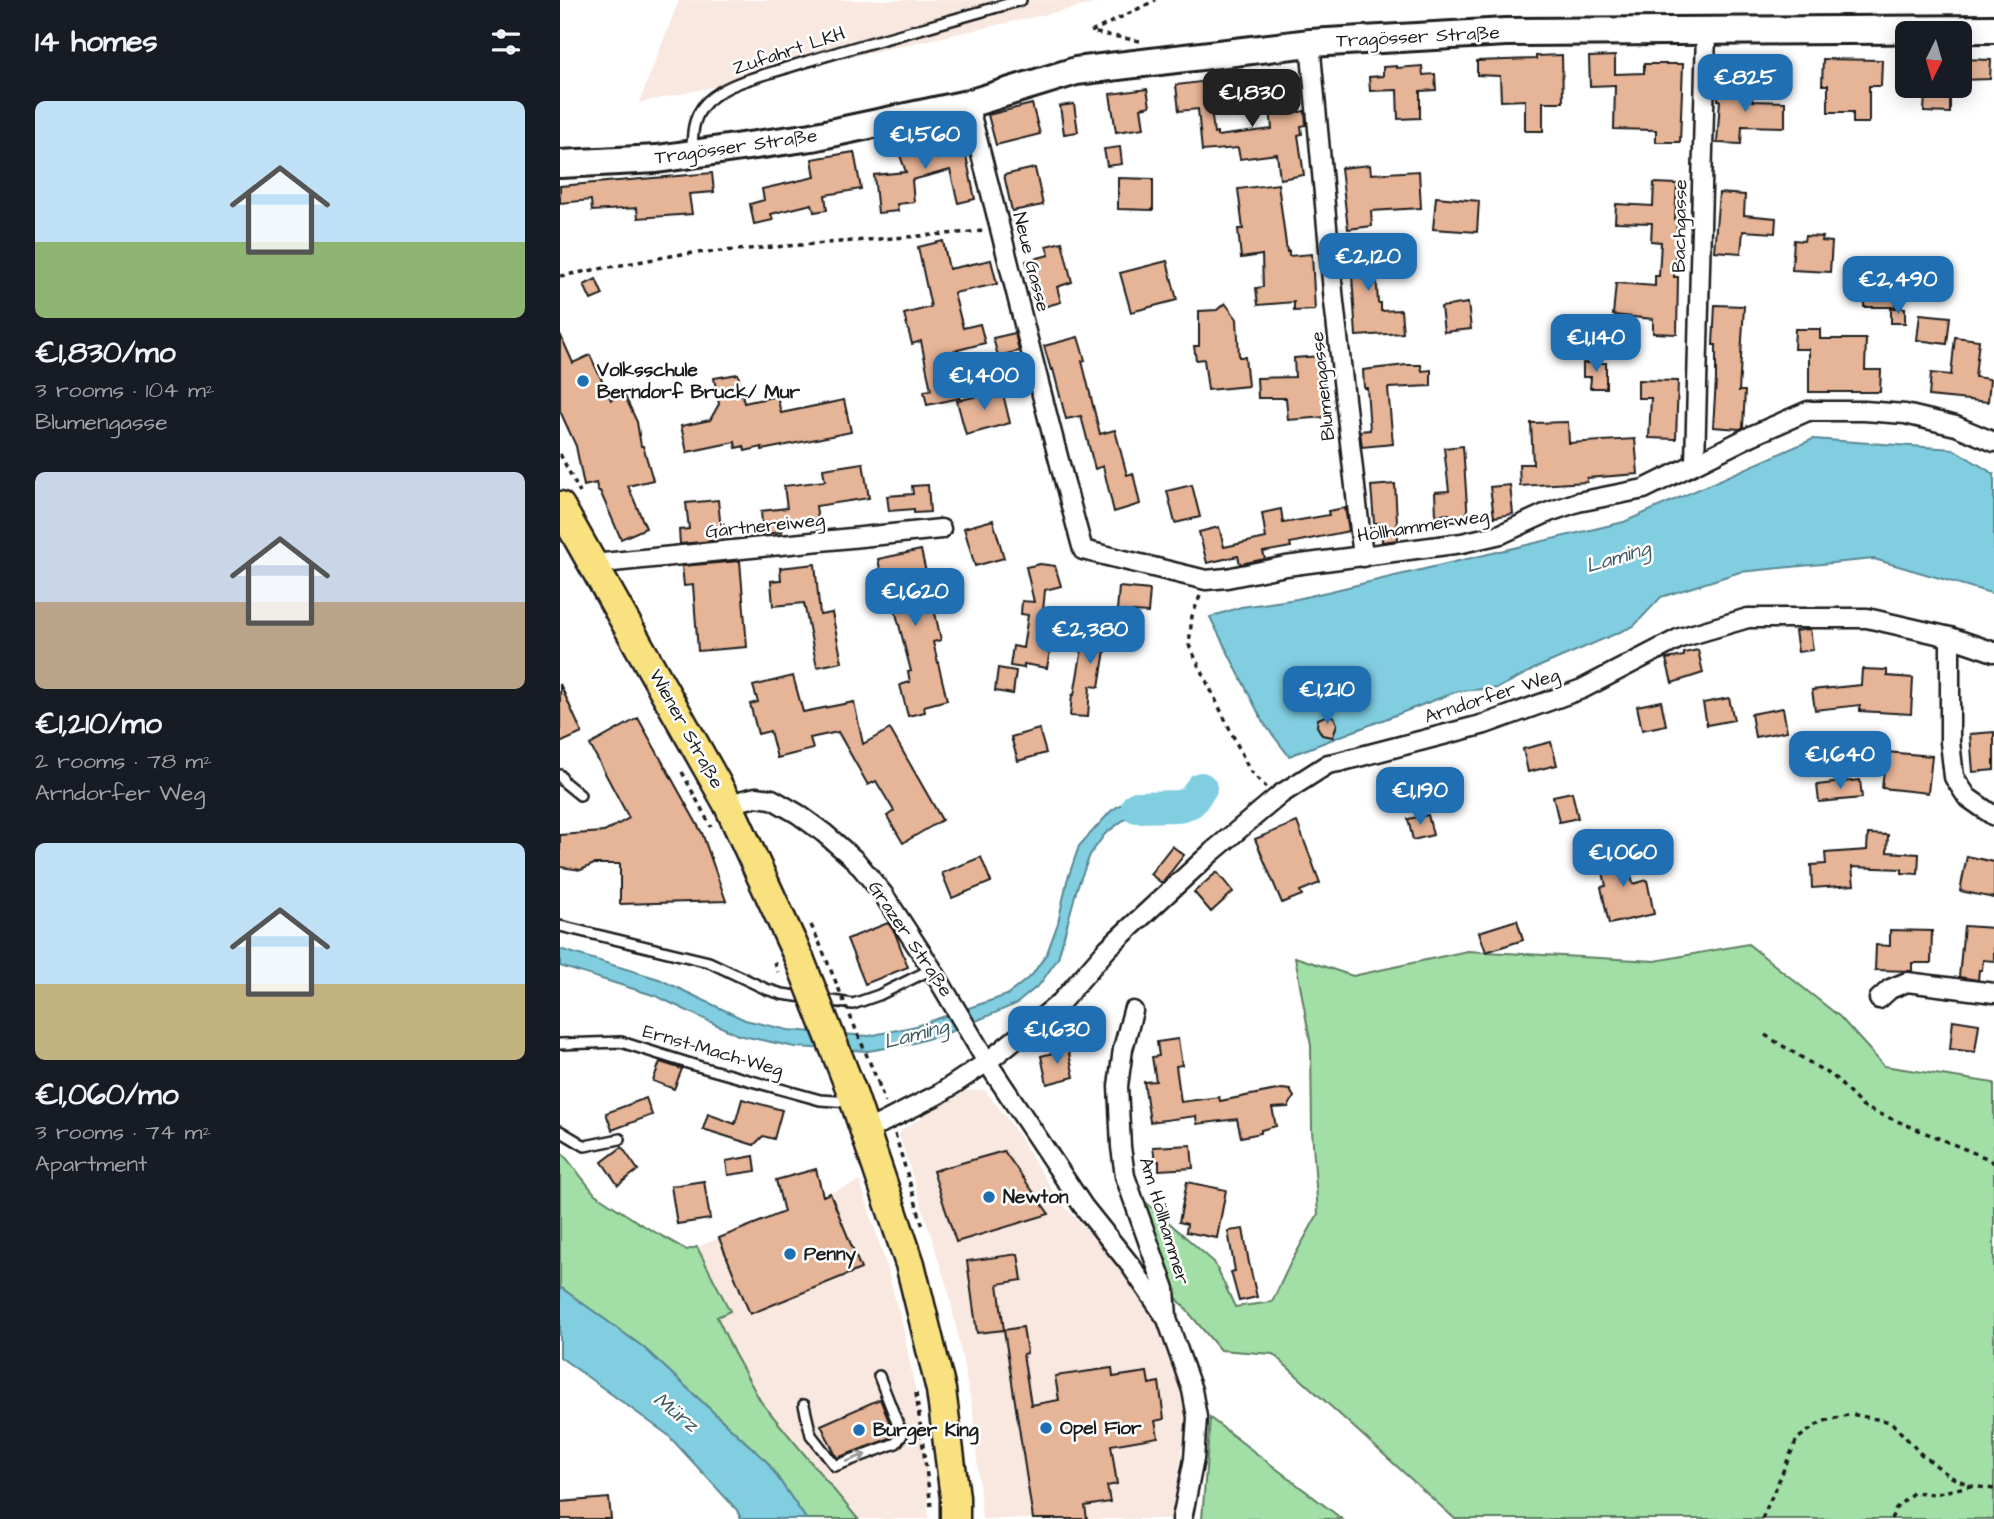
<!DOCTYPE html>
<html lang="en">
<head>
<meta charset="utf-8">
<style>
	:root { --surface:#171b24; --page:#242831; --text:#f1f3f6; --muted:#9ea1a6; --accent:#1f6fb2 }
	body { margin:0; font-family:"Architects Daughter",sans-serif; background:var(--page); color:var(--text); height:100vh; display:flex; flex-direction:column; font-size:26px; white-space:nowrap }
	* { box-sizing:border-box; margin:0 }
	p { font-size:23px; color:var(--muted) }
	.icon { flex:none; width:38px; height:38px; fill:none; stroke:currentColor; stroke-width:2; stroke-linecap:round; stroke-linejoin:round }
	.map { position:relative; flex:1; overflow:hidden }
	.drawer { display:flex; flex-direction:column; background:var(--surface); width:560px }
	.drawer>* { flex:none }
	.needle { width:46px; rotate:185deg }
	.buttons { position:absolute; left:1335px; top:21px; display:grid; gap:14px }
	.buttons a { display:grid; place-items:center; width:77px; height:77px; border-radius:10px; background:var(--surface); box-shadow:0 4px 18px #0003; font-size:35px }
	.price { position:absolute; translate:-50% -60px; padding:0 16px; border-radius:14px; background:var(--accent); color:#fff; font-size:23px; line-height:46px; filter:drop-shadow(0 2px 4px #0008) }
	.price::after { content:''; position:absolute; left:50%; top:42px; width:21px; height:16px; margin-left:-10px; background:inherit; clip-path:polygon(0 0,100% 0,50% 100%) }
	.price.on { background:#222; color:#fff }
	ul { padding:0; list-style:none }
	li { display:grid; align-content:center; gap:14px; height:371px; padding:0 35px }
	li span { display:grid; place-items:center; height:217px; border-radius:10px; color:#555 }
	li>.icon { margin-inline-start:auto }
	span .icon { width:126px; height:126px; fill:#fffc; stroke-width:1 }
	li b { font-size:30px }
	h2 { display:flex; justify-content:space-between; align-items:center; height:84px; padding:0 35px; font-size:30px }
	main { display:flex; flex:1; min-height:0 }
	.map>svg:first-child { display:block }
	.built { fill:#f8e8e0 }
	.green { fill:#a1dfa7; stroke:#5e7e62; stroke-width:2 }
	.water { fill:#81cee1; stroke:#598792; stroke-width:2 }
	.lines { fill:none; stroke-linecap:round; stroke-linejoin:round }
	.river { stroke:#81cee1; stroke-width:32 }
	.building { fill:#e6b497; stroke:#1c1c1c; stroke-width:2 }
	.lane-casing { stroke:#1c1c1c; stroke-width:14 }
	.street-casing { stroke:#1c1c1c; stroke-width:23 }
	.secondary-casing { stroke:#1c1c1c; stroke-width:32 }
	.primary-casing { stroke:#1c1c1c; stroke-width:33 }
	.path { stroke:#1c1c1c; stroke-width:3.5; stroke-dasharray:5 5; stroke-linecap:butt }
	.lane { stroke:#fff; stroke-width:9 }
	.street { stroke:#fff; stroke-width:18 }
	.secondary { stroke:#fff; stroke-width:26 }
	.primary { stroke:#fae180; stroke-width:28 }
	.primary-bridge-casing { stroke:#1c1c1c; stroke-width:33; stroke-linecap:butt }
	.path-bridge { stroke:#1c1c1c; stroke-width:3.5; stroke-dasharray:5 5; stroke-linecap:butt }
	.primary-bridge { stroke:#fae180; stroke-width:28 }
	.oneway { stroke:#999 }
	.poi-dot { fill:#1f6fb2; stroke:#fff; stroke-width:2.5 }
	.labels { text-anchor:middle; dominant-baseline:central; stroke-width:5; stroke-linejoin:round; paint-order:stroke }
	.street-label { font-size:19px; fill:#1c1c1c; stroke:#fff }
	.poi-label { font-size:19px; font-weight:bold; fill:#1c1c1c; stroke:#fff; text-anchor:start }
	.water-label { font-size:21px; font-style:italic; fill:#3f5a61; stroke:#fff }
</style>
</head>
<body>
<main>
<section class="drawer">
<h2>14 homes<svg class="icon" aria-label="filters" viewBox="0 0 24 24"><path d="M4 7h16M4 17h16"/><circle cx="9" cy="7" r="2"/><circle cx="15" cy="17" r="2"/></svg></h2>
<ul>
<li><span style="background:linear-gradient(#bfe0f5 65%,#8fb573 0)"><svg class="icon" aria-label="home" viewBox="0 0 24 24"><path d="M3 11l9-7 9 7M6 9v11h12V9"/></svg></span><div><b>€1,830/mo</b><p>3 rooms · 104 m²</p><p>Blumengasse</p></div></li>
<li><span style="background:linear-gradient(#c9d6e8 60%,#b9a48a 0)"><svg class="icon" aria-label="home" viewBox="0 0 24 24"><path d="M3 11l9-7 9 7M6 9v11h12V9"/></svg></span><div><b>€1,210/mo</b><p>2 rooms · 78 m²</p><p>Arndorfer Weg</p></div></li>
<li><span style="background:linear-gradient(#bfe0f5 65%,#c2b280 0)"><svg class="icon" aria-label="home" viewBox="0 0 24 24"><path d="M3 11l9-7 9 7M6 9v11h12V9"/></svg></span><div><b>€1,060/mo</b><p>3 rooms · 74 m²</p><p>Apartment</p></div></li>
</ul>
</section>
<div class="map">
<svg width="1434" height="1519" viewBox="0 0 1434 1519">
	<rect width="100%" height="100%" fill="#fff"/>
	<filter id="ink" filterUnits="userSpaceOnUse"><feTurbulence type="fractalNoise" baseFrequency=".0143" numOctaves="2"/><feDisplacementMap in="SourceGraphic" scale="14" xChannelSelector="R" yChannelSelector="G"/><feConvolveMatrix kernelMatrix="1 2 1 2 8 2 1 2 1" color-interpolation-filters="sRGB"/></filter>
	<g filter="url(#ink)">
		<path class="built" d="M119 0H552L79 103Z
			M425 1090 449 1121 498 1199 582 1291 607 1340 622 1392 627 1421 611 1519H422L413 1412 389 1293 339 1134 343 1129 404 1091Z
			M300 1181 326 1265 343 1328 357 1398 368 1481V1519H298L201 1402 174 1353 156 1317 169 1311 137 1247Z"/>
		<path class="green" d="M1188 944 1280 1017 1324 1066 1434 1083V1519H895L713 1354 660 1350 614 1295 602 1250 581 1198 654 1262 675 1307 712 1302 730 1264 758 1214 752 1130 751 1046 735 957 793 976 907 951 1095 961Z
			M0 1150 35 1194 79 1223 127 1250 137 1247 170 1311 157 1317 174 1353 201 1402 298 1519H246L207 1462 83 1347 0 1287Z
			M650 1418 782 1519H642Z"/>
		<path class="water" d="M1253 439 1393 449 1434 474V594L1314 559 1180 572 1101 597 1074 626 976 668 938 688 898 691 729 756 703 722 650 617 681 607 737 599 1064 522Z
			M586 800H620V814L581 813 565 819 545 834 530 855 517 888 498 958 480 984 456 1004 390 1032 350 1044 308 1051 235 1047 178 1035 96 996 0 966V949L99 979 185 1020 228 1030 309 1036 356 1026 447 995 472 975 487 953 498 923 507 881 519 846 551 811 560 805Z
			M0 1287 83 1347 207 1462 246 1519H181L177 1510 108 1435 0 1357Z"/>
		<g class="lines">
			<path class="river" d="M577 807 619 806 631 802 641 788"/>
		</g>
		<path class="building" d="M1002 55 1003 102H983V131H965V100L941 101 940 76 917 75V61L976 59V56Z
			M1055 56V74L1084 73V64H1123L1120 142H1096V130L1054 129 1055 85 1030 86 1029 57Z
			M1263 59 1322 60 1321 86H1309V123H1293V112H1268V85H1262Z
			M1400 59 1431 60 1430 79 1400 80Z
			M837 66V68L862 66 863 75 875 74 876 90 860 91V118L838 119 837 90 810 91 809 77 823 76V67Z
			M648 81 654 134 657 133V136L712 129 709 96 737 93 739 112 745 111 746 125 741 126 742 134 738 135 744 175 720 179 717 154 680 159 678 148 642 151 638 109 619 111 616 85Z
			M1159 86 1193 88 1192 101 1225 102V127L1182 126 1181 144 1157 143 1160 100H1158Z
			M587 89 590 106 581 108 584 128 556 132 550 94Z
			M1365 93 1390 94V113L1364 112Z
			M472 104 480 134 436 145 428 115Z
			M514 104 518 132 504 134 500 106Z
			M401 132 415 199 398 203 390 170 352 180 354 202 337 204 338 211 318 213 314 175 346 172 337 147 353 142 354 144Z
			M560 147 562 164 547 166 544 149Z
			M294 152 301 189 265 195 267 210 254 212 252 204 211 214 213 220 194 224 190 204 204 200 202 189 255 177 252 159Z
			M810 165 811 174 859 171 861 208 811 211 812 226 788 229 781 168Z
			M475 168 483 205 452 211 444 175Z
			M152 173 154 192 129 194 132 214 78 218 77 208 32 211 31 200 0 203V186Z
			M558 178 593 179V210L558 209Z
			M1094 183 1117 184 1115 220H1117L1114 277H1118L1117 334 1093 333V319L1053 315 1056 283 1095 286V276H1099L1101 242 1091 241 1092 223 1055 222 1056 204 1093 206Z
			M718 184 727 252 729 251V256L752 254 755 310 734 311V302L698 305 696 288 703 287 702 255 681 258 678 229H683L678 189Z
			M1159 193 1185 195 1184 215 1216 218 1215 233 1183 231 1181 253 1154 251Z
			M876 197 919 201 917 232 873 229Z
			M798 235 799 256 815 255 818 303H821V311L841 310 843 333 796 336 791 260H782L779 236Z
			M1245 236 1263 237 1262 241 1272 242 1270 272 1232 270 1234 240 1244 241Z
			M383 241 389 269 431 260 437 284 394 293 403 328 420 324 425 343 390 352 400 398 367 405 364 391 371 390 361 341 352 344 344 314 371 307 358 247Z
			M502 242 512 282 497 287 501 302 483 307 476 282 472 283 466 261 489 255 486 246Z
			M607 261 617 300 571 312 560 273Z
			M1305 266H1335V307H1304Z
			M36 279 43 295 31 300 24 285Z
			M665 303 677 319 679 357H685L688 386 648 390 644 359 636 360 634 346H639V311L657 310Z
			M908 303 911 329 884 332 881 307Z
			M1155 305 1184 306 1179 391H1185L1183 427 1180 429 1153 427 1156 380V345H1153Z
			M1331 308H1345V323H1331Z
			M1360 314 1390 317 1387 344 1357 340Z
			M1235 329H1260V339H1306L1305 370H1321L1320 392H1249V349H1234Z
			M455 333 459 351 438 356 433 338Z
			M0 334 13 363 30 355 51 400 64 394 77 422 81 446H83L93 480 68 486 86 528 61 539 40 491H38L36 483 24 486 16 446 0 411Z
			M518 337 525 360 522 361 540 434 555 430 567 475 573 473 580 504 554 512 543 466 535 469 521 416 506 419 493 369 491 370 484 346Z
			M1395 337 1419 340 1415 377 1430 379 1428 402 1369 396 1371 373 1391 375Z
			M761 356 766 417 728 420 726 398H698L697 378 735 377 734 358Z
			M1023 363H1046V388H1030L1031 377H1023Z
			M846 365H861L862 371 871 370V386L828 388 833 444 802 447 800 431 810 430 807 388H804L803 370Z
			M178 374 184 403 217 396 221 413 284 400 291 432 202 450V447L185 451 184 446 176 448 175 442 127 452 121 426 150 420 159 404 154 378Z
			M1078 380 1118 381 1116 439 1089 438 1091 398H1078Z
			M442 390 450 423 406 435 397 401Z
			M1008 422 1009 443 1075 439 1078 474 1027 478V482L960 486 959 464H973L971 423Z
			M903 446 908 521 890 522 889 514 876 515 875 492 889 491 884 448Z
			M303 463 309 498 256 506 258 521 221 525 222 532 203 534 201 511 227 508 224 486 265 481 263 469Z
			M835 484 838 540 822 542 821 523H814L811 486Z
			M368 485 370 512 354 513V509L329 511 327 496 353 494 352 486Z
			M632 485 640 517 615 523 607 491Z
			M950 485 953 514 934 517 930 487Z
			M158 500 162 540 120 544 119 530 129 529 126 503Z
			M785 508 789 531 730 543 731 547 703 552 705 559 680 564 678 556 647 563 639 532 659 527 664 547 706 538 702 513 721 509 723 523 769 515 768 511Z
			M433 520 444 558 415 566 404 528Z
			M361 550 381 640 373 642 387 700 364 706 365 712 348 716 340 685 350 682 348 672 351 671 332 598 326 599 318 559Z
			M180 561 187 647 138 651 133 585 124 586 122 566Z
			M255 564 260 615 272 613 282 662 257 667 244 603 213 606 211 581 221 580 220 568Z
			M480 564 495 566 501 586 485 590 480 643 491 645 487 668 464 664V668L450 666 453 646 463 648 468 615 461 614 462 601 474 602 466 567Z
			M559 587 590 590 588 613 557 611Z
			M527 620 551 625 546 651 545 650 539 687 530 686 528 717 510 716 512 695H514Z
			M1250 629 1253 650 1238 652 1235 631Z
			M1138 650 1143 673 1112 683 1106 659 1124 656V653Z
			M438 668 456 671 453 694 435 691Z
			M1302 669 1327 670V676L1353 678 1351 714 1300 711V705L1255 710 1252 690 1301 685Z
			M233 676 243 712 294 702 303 744 330 729 382 820 343 843 327 816 334 811 316 781 308 785 278 732 250 738 253 749 217 758 210 731 198 734 190 704 198 702 193 686Z
			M0 684 22 733 0 743Z
			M1169 698 1174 720 1147 725 1143 703Z
			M1101 701 1106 725 1082 730 1077 706Z
			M1223 708 1227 731 1195 737 1191 714Z
			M768 715 774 717 777 724 773 737 762 735 757 726 758 719Z
			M78 718 142 833 166 901 60 904V864H34L21 870 0 867V835L44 832 69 818 30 745Z
			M479 729 486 753 458 761 451 737Z
			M1434 732V770L1413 772 1410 734Z
			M991 742 997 765 968 772 963 749Z
			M1326 752 1372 756 1368 793 1322 788Z
			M1300 780 1302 798 1259 802 1257 785Z
			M1012 792 1018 818 999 822 993 796Z
			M868 815 873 835 853 840 848 819Z
			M737 822 760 883 740 891 742 895 722 903 695 839Z
			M1308 834 1328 835 1327 852 1359 854 1358 874 1342 873V869L1292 867 1294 885 1252 888 1251 865 1266 864 1265 853 1307 850Z
			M612 846 624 855 602 883 590 874Z
			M1064 847 1073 884 1087 880 1094 914 1049 924 1041 887 1046 886 1039 853Z
			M1407 856 1434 862V898L1400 891Z
			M421 857 431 882 392 898 382 873Z
			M657 872 673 892 651 912 634 892Z
			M957 920 963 940 926 952 919 932Z
			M328 923 335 933 348 967 305 984 287 939Z
			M1404 926 1434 928V961L1423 960 1422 970H1419L1418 980 1399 977Z
			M1330 930 1372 931 1371 963H1352V971L1315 970 1316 945 1330 946Z
			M1393 1020 1419 1024 1415 1052 1390 1049Z
			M618 1039 622 1065 616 1066 621 1102 659 1097 660 1101 722 1089 730 1090 734 1097 728 1107 712 1108 716 1126 701 1130V1133L681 1137 677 1119 637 1124 636 1116 590 1122 584 1082 596 1081 592 1057 599 1056 597 1042Z
			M508 1049 514 1077 487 1084 481 1056Z
			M100 1062 122 1069 114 1089 93 1081Z
			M86 1098 92 1115 52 1130 46 1113Z
			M182 1099 222 1110 214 1139 203 1136 194 1145 143 1129 148 1114 175 1124Z
			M631 1145 633 1168 599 1170V1161H595L593 1147Z
			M62 1147 78 1170 58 1185 42 1162Z
			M444 1151 489 1214 396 1242 373 1171Z
			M194 1156 196 1171 168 1175 166 1161Z
			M256 1169 263 1196 270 1193 301 1269 190 1314 159 1238 224 1212 216 1180Z
			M144 1181 150 1219 117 1224 111 1186Z
			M627 1182 666 1190 657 1238 626 1232 627 1224 619 1222Z
			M683 1229 689 1263 697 1297 679 1301 671 1272 675 1271 668 1231Z
			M458 1254 462 1280 438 1284 444 1330 417 1333 407 1261Z
			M463 1327 467 1353 463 1354 471 1405 499 1400 495 1376 552 1368 553 1377 587 1372 589 1384 599 1382 604 1419 595 1421 598 1437 551 1445 557 1484 547 1486 550 1502 525 1506 527 1519H473L444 1330Z
			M320 1399 334 1434 328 1439 277 1458 261 1425Z
			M49 1498 51 1519H1L0 1502Z"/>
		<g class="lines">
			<defs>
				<path id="lane" d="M133 153C131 130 134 110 154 96 174 81 205 75 229 67 305 43 384 23 461 0
					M0 775 4 782 20 795
					M0 926 149 962 206 989 222 994 293 1004 319 995 372 969
					M0 1044 61 1042 134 1065 260 1100 290 1102
					M0 1131 25 1146 60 1139
					M244 1405 251 1435 275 1466 336 1443 342 1435 319 1376"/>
				<path id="street" d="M750 43 774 302 803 557
					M408 104C447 252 482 402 523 550L646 580 667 578 726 566 902 543 941 534 989 512 1018 502 1084 489 1193 435 1248 411H1304L1345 414 1396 426 1434 442
					M1135 463 1146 31
					M33 564 381 529
					M1390 637V742L1394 777 1407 797 1434 816
					M168 804 196 797 212 799 238 814 264 833 296 861 323 894 372 969 427 1062 523 1206 571 1266 607 1319 632 1390 637 1417 634 1459 622 1519
					M1319 999 1330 989 1347 982 1434 993
					M573 1011 563 1049 558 1086 561 1147 565 1176 605 1289 607 1317
					M306 1131 379 1094 427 1062 501 1002 548 948 652 852 721 794 768 764 779 762 925 724 1022 689 1120 638 1188 618H1307L1390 637 1434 652"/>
				<path id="secondary" d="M0 164 97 159 252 137 408 104 516 71 750 43 946 32 1434 29"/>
				<path id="primary" d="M0 506 168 804 239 958
					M291 1090 350 1264 381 1390 395 1497V1519"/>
			</defs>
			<use href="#lane" class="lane-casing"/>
			<use href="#street" class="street-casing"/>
			<use href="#secondary" class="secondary-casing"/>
			<use href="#primary" class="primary-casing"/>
			<path class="path" d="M580 41 531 32 596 0
				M0 276 122 254 425 231
				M0 454 20 493
				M640 596 632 616 629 645 690 771 706 787
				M122 772 151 827
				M251 925 259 942
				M1205 1035 1275 1078 1303 1107 1429 1159 1434 1163
				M318 1082 325 1103
				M335 1134 363 1227
				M356 1393 371 1506
				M1202 1519 1237 1439 1261 1422 1291 1414 1331 1422 1361 1454 1391 1477 1412 1486 1434 1489
				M1331 1519 1336 1508 1354 1492 1374 1494 1410 1486"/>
			<use href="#lane" class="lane"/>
			<use href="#street" class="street"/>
			<use href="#secondary" class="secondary"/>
			<use href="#primary" class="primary"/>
			<defs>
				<path id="primary-bridge" d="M239 958 291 1090"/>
			</defs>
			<use href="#primary-bridge" class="primary-bridge-casing"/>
			<path class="path-bridge" d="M259 942 318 1082
				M214 962 218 972"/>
			<use href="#primary-bridge" class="primary-bridge"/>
		</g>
		<defs><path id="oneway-shaft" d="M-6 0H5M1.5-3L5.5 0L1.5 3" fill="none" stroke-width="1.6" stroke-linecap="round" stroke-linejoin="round" transform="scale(1.75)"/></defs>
		<use class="oneway" href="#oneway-shaft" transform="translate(296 1458) rotate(-21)"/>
	</g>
	<g class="poi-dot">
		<circle cx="23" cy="381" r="7"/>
		<circle cx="429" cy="1197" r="7"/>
		<circle cx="230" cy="1254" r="7"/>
		<circle cx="486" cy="1428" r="7"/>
		<circle cx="299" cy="1430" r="7"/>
	</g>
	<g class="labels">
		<g class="street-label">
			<text transform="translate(858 37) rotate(-3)">Tragösser Straße</text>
			<text transform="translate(229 51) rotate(-18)">Zufahrt LKH</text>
			<text transform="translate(176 147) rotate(-8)">Tragösser Straße</text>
			<text transform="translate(1120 226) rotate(-89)">Bachgasse</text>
			<text transform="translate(471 262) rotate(76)">Neue Gasse</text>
			<text transform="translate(763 386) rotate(-96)">Blumengasse</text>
			<text transform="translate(205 526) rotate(-6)">Gärtnereiweg</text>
			<text transform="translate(863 526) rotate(-9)">Höllhammerweg</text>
			<text transform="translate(932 696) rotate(-18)">Arndorfer Weg</text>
			<text transform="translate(126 729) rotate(61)">Wiener Straße</text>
			<text transform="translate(350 939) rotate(56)">Grazer Straße</text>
			<text transform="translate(153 1051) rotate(16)">Ernst-Mach-Weg</text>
			<text transform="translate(604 1221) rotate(73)">Am Höllhammer</text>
		</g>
		<g class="poi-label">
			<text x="37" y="370">Volksschule<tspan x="37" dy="22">Berndorf Bruck/ Mur</tspan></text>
			<text x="443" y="1197">Newton</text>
			<text x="244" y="1254">Penny</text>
			<text x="500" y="1428">Opel Fior</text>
			<text x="313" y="1430">Burger King</text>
		</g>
		<g class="water-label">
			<text transform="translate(1058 557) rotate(-17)">Laming</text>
			<text transform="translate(356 1034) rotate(-15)">Laming</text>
			<text transform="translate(116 1412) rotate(38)">Mürz</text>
		</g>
	</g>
</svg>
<div class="buttons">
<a><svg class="needle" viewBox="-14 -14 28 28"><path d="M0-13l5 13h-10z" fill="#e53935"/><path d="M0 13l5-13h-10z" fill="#9ea1a6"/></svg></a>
</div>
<b class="price" style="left:1185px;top:114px">€825</b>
<b class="price on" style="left:692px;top:129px">€1,830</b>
<b class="price" style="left:365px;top:171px">€1,560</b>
<b class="price" style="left:808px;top:293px">€2,120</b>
<b class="price" style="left:1338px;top:316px">€2,490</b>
<b class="price" style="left:1036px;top:374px">€1,140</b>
<b class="price" style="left:424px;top:412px">€1,400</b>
<b class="price" style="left:355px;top:628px">€1,620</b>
<b class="price" style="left:530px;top:666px">€2,380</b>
<b class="price" style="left:767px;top:726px">€1,210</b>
<b class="price" style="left:1280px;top:791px">€1,640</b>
<b class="price" style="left:860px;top:827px">€1,190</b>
<b class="price" style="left:1063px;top:889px">€1,060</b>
<b class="price" style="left:497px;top:1066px">€1,630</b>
</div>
</main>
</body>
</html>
